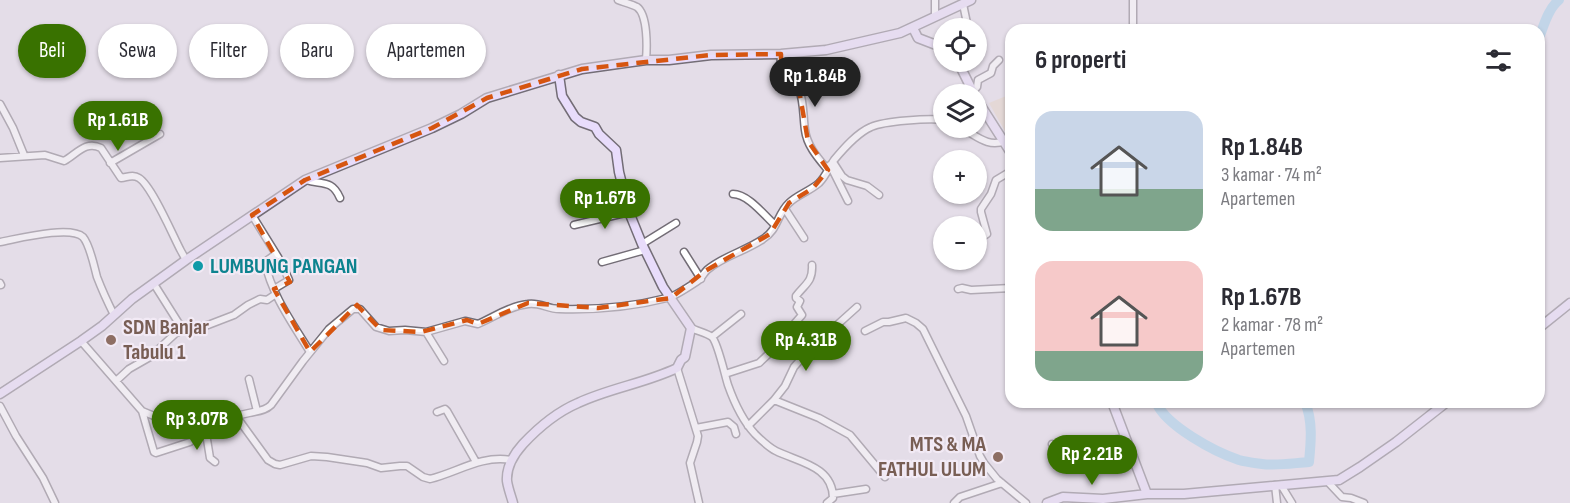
<!DOCTYPE html>
<html lang="id">
<head>
<meta charset="utf-8">
<style>
	:root { --surface:#fff; --page:#f7f7f7; --text:#2b2b33; --muted:#7c7c81; --accent:#397200 }
	body { margin:0; font-family:"Sofia Sans Condensed",sans-serif; background:var(--page); color:var(--text); height:100vh; display:flex; flex-direction:column; font-size:22px; white-space:nowrap }
	* { box-sizing:border-box; margin:0 }
	p { font-size:20px; color:var(--muted) }
	.icon { flex:none; width:33px; height:33px; fill:none; stroke:currentColor; stroke-width:2; stroke-linecap:round; stroke-linejoin:round }
	.map { position:relative; flex:1; overflow:hidden }
	.drawer { position:absolute; left:1005px; top:24px; width:540px; height:384px; display:flex; flex-direction:column; background:var(--surface); border-radius:18px; box-shadow:0 2px 4px #0004 }
	.drawer>* { flex:none }
	.guide { position:absolute; left:18px; top:24px; width:570px; height:54px; display:flex; gap:12px }
	.tools { position:absolute; left:933px; top:18px; display:grid; gap:12px }
	.tools a { display:grid; place-items:center; width:54px; height:54px; border-radius:50%; background:var(--surface); box-shadow:0 2px 4px #0004; font-size:30px }
	.price { position:absolute; translate:-50% -51px; padding:0 14px; border-radius:21px; background:var(--accent); color:#fff; font-size:20px; line-height:39px; filter:drop-shadow(0 2px 3px #0008) }
	.price::after { content:''; position:absolute; left:50%; top:36px; width:18px; height:14px; margin-left:-9px; background:inherit; clip-path:polygon(0 0,100% 0,50% 100%) }
	.price.on { background:#222; color:#fff }
	ul { padding:0; list-style:none }
	li { display:flex; align-items:center; gap:18px; height:150px; padding:0 30px }
	li span { display:grid; place-items:center; flex:none; width:168px; height:120px; border-radius:18px; color:#555 }
	li>.icon { margin-inline-start:auto }
	span .icon { width:72px; height:72px; fill:#fffc; stroke-width:1 }
	li b { font-size:26px }
	h2 { display:flex; justify-content:space-between; align-items:center; height:72px; padding:0 30px; font-size:26px }
	.tag { padding:0 21px; border-radius:27px; background:var(--surface); box-shadow:0 2px 4px #0004; font-size:21px; line-height:54px }
	.tag.on { background:var(--accent); color:#fff }
	.map>svg:first-child { display:block }
	.education { fill:#e5d3c2 }
	.lines { fill:none; stroke-linecap:round; stroke-linejoin:round }
	.river { stroke:#99cde8; stroke-width:10 }
	.street-casing { stroke:#736d76; stroke-width:9 }
	.secondary-casing { stroke:#736d76; stroke-width:11 }
	.street { stroke:#fff; stroke-width:6 }
	.secondary { stroke:#e8dcfb; stroke-width:8 }
	.marked { fill:none; stroke:#d65510; stroke-width:4.5; stroke-dasharray:12 8; stroke-linejoin:round }
	.culture-dot { fill:#0f9aa8; stroke:#f2eaf5; stroke-width:2 }
	.education-dot { fill:#8d6e63; stroke:#f2eaf5; stroke-width:2 }
	.labels { text-anchor:middle; dominant-baseline:central; stroke-width:4.5; stroke-linejoin:round; paint-order:stroke }
	.culture-label { font-size:22px; font-weight:bold; fill:#0d838f; stroke:#f2eaf5; text-anchor:start }
	.education-label { font-size:22px; font-weight:bold; fill:#785e54; stroke:#f2eaf5; text-anchor:start }
</style>
</head>
<body>
<div class="map">
<svg width="1570" height="503" viewBox="0 0 1570 503">
	<rect width="100%" height="100%" fill="#e4dde8"/>
	<path class="education" d="M1011 94V142L989 103Z"/>
	<g class="lines">
		<path class="river" d="M1539 38C1544 25 1548 9 1559 0
			M1156 402C1166 426 1215 452 1239 460 1246 462 1255 463 1262 464 1277 466 1294 463 1309 462 1311 442 1313 421 1305 402"/>
		<defs>
			<path id="street" d="M618 0C623 2 631 4 637 7 648 15 647 48 646 60
				M935 0V17
				M1133 0V30
				M963 4 968 28
				M781 54C781 58 780 64 781 68 783 78 795 79 799 89 804 102 803 116 805 130 807 146 818 158 828 170
				M973 92 977 87 978 80 991 73 993 66 999 60
				M0 104 13 128 24 155
				M961 128C976 135 987 148 1005 141
				M0 158 45 155 64 161C76 155 85 140 101 148L121 178C128 177 133 174 139 178 152 186 173 236 181 251L186 260
				M833 162 842 176 847 180 867 186 879 195
				M110 163 160 134
				M830 165 848 201
				M306 180C321 185 332 179 340 198
				M733 194C748 194 764 215 775 225
				M785 209 804 238
				M252 215 281 262 289 280 274 289
				M574 225 629 212
				M976 241 987 234 981 212V209L991 194 996 180 1011 171
				M0 242C17 239 70 225 83 237 90 245 94 266 97 277 102 290 108 303 114 315
				M642 244 676 223
				M684 252 701 279
				M276 254 265 262C271 294 293 324 310 352
				M602 262 645 250
				M0 283 1 285
				M154 284 183 330
				M958 289 962 288 971 290 1011 288
				M691 328C697 331 707 333 712 337 718 343 725 376 728 385 734 402 743 421 755 434 761 440 768 447 776 451 798 462 833 466 833 498L827 503
				M865 331 883 322H889L906 318 916 323 923 329 966 416 980 456 984 463 997 479 1026 503
				M426 332 444 361
				M712 337 741 314
				M81 341 142 411 154 452 156 453 190 442
				M677 368 698 436 697 442 690 463 699 503
				M725 374 759 363 777 346 793 334 795 323 802 315 797 307 800 301 796 298V296C805 284 813 282 812 265
				M249 379 257 411
				M116 381 129 369 150 357 176 333 183 330 208 325 234 315 248 305 260 299 267 300 276 294
				M774 400 819 418 850 435 885 477
				M0 406 16 436 43 478 55 503
				M142 411C174 427 217 421 249 413 257 411 265 411 271 405L303 361 329 329 353 309H360L376 327 389 331 405 330 426 332 465 321 478 324C494 317 510 306 528 304 539 302 548 309 559 309 595 310 632 307 667 298 674 297 693 284 699 280 702 277 704 273 707 270 723 256 746 251 763 239 778 230 777 214 789 203 797 195 810 191 819 183 826 176 829 167 834 160 844 148 857 133 871 127 884 121 929 118 944 120
				M437 412 445 409 447 411 476 462
				M236 416 268 460 275 464 280 465 311 456 327 457 367 463 381 468 400 466H407L423 477 430 479C458 472 481 455 511 460
				M204 421 210 458 215 462
				M748 426 774 400 785 386 794 367 808 351 857 307
				M696 428 728 422 734 427 736 434
				M1052 444 1059 447H1067L1125 438
				M1327 481 1342 497 1351 498 1364 503
				M1275 485 1277 503
				M1281 485 1292 503
				M833 494 866 489
				M954 503 960 497 1002 483"/>
			<path id="secondary" d="M913 28 918 38 944 48
				M958 62 974 94
				M976 98 1011 153
				M1539 328 1570 303
				M0 394 81 341 102 326 132 299 186 260 305 180 432 128 461 114 487 98 582 69 646 60H669L711 55 781 54 826 50 900 33 971 0
				M1112 402 1147 494H1184L1339 480 1360 467 1396 442 1447 402
				M513 503C511 496 508 488 507 481 506 466 514 454 523 444 538 428 557 412 578 403 610 388 646 383 677 368L681 360 685 357 691 328 663 287 642 244 629 212 619 172 616 150 599 134 595 127 581 122 575 117 562 96 559 75
				M1047 503 1063 497 1103 499 1147 494"/>
		</defs>
		<use href="#street" class="street-casing"/>
		<use href="#secondary" class="secondary-casing"/>
		<use href="#street" class="street"/>
		<use href="#secondary" class="secondary"/>
	</g>
	<path d="M0 0H1570V503H0ZM781 54V73L799 90 808 141 828 170 813 188 789 203 770 234 705 271 671 298 598 308 528 303 478 324 467 320 421 332 381 330 357 305 310 352 274 289 290 282 252 215 305 180 432 128 487 98 582 69 711 55Z" fill="#e4dde8" fill-opacity=".55" fill-rule="evenodd"/>
	<path class="marked" d="M781 54V73L799 90 808 141 828 170 813 188 789 203 770 234 705 271 671 298 598 308 528 303 478 324 467 320 421 332 381 330 357 305 310 352 274 289 290 282 252 215 305 180 432 128 487 98 582 69 711 55Z"/>
	<circle class="culture-dot" cx="198" cy="266" r="6"/>
	<g class="education-dot">
		<circle cx="111" cy="340" r="6"/>
		<circle cx="998" cy="457" r="6"/>
	</g>
	<g class="labels">
		<g class="culture-label">
			<text x="210" y="266">LUMBUNG PANGAN</text>
		</g>
		<g class="education-label">
			<text x="123" y="327">SDN Banjar<tspan x="123" dy="25">Tabulu 1</tspan></text>
			<text x="986" y="444" text-anchor="end">MTS &amp; MA<tspan x="986" dy="25">FATHUL ULUM</tspan></text>
		</g>
	</g>
</svg>
<div class="tools">
<a><svg class="icon" aria-label="locate" viewBox="0 0 24 24"><circle cx="12" cy="12" r="6"/><path d="M12 2v4M12 18v4M2 12h4M18 12h4"/></svg></a>
<a><svg class="icon" aria-label="layers" viewBox="0 0 24 24"><path d="M12 4l9 5-9 5-9-5zM3 14l9 5 9-5"/></svg></a>
<a>+</a>
<a>−</a>
</div>
<b class="price on" style="left:815px;top:108px">Rp 1.84B</b>
<b class="price" style="left:118px;top:152px">Rp 1.61B</b>
<b class="price" style="left:605px;top:230px">Rp 1.67B</b>
<b class="price" style="left:806px;top:372px">Rp 4.31B</b>
<b class="price" style="left:197px;top:451px">Rp 3.07B</b>
<b class="price" style="left:1092px;top:486px">Rp 2.21B</b>
<div class="guide">
<a class="tag on">Beli</a>
<a class="tag">Sewa</a>
<a class="tag">Filter</a>
<a class="tag">Baru</a>
<a class="tag">Apartemen</a>
</div>
<section class="drawer">
<h2>6 properti<svg class="icon" aria-label="filters" viewBox="0 0 24 24"><path d="M4 7h16M4 17h16"/><circle cx="9" cy="7" r="2"/><circle cx="15" cy="17" r="2"/></svg></h2>
<ul>
<li><span style="background:linear-gradient(#c9d6e8 65%,#7fa58c 0)"><svg class="icon" aria-label="home" viewBox="0 0 24 24"><path d="M3 11l9-7 9 7M6 9v11h12V9"/></svg></span><div><b>Rp 1.84B</b><p>3 kamar · 74 m²</p><p>Apartemen</p></div></li>
<li><span style="background:linear-gradient(#f6c9c9 75%,#7fa58c 0)"><svg class="icon" aria-label="home" viewBox="0 0 24 24"><path d="M3 11l9-7 9 7M6 9v11h12V9"/></svg></span><div><b>Rp 1.67B</b><p>2 kamar · 78 m²</p><p>Apartemen</p></div></li>
</ul>
</section>
</div>
</body>
</html>
